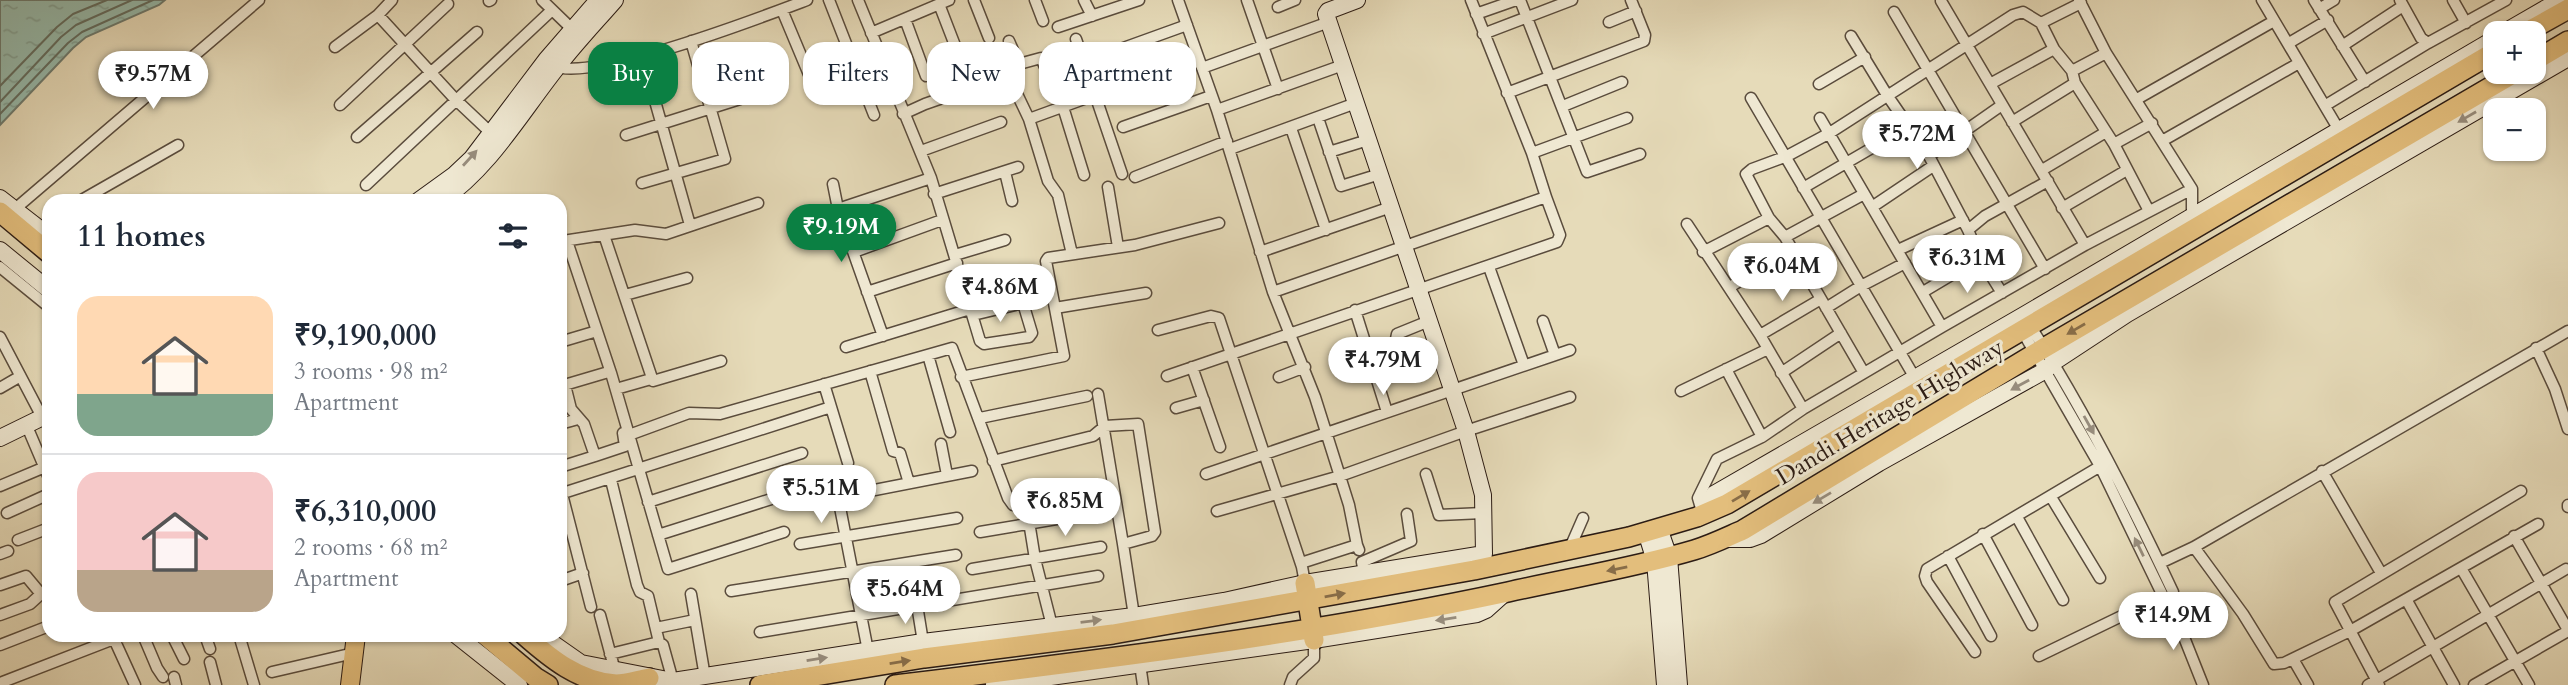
<!DOCTYPE html>
<html lang="en">
<head>
<meta charset="utf-8">
<style>
	:root { --surface:#fff; --page:#f6f6f7; --text:#1f2937; --muted:#747a83; --line:#e0e1e3; --accent:#0b8043 }
	body { margin:0; font-family:Cardo,serif; background:var(--page); color:var(--text); height:100vh; display:flex; flex-direction:column; font-size:26px; white-space:nowrap }
	* { box-sizing:border-box; margin:0 }
	p { font-size:23px; color:var(--muted) }
	.icon { flex:none; width:38px; height:38px; fill:none; stroke:currentColor; stroke-width:2; stroke-linecap:round; stroke-linejoin:round }
	.map { position:relative; flex:1; overflow:hidden }
	.details { position:absolute; left:42px; top:194px; width:525px; height:448px; display:flex; flex-direction:column; background:var(--surface); border-radius:21px; box-shadow:0 2px 5px #0004 }
	.details>* { flex:none }
	.guide { position:absolute; left:588px; top:42px; width:665px; height:63px; display:flex; gap:14px }
	.buttons { position:absolute; left:2483px; top:21px; display:grid; gap:14px }
	.buttons a { display:grid; place-items:center; width:63px; height:63px; border-radius:14px; background:var(--surface); box-shadow:0 2px 5px #0004; font-size:35px }
	.price { position:absolute; translate:-50% -60px; padding:0 16px; border-radius:24px; background:#fff; color:#222; font-size:23px; line-height:46px; filter:drop-shadow(0 2px 4px #0008) }
	.price::after { content:''; position:absolute; left:50%; top:42px; width:21px; height:16px; margin-left:-10px; background:inherit; clip-path:polygon(0 0,100% 0,50% 100%) }
	.price.on { background:var(--accent); color:#fff }
	ul { padding:0; list-style:none }
	li { display:flex; align-items:center; gap:21px; height:175px; padding:0 35px }
	li+li { border-top:2px solid var(--line) }
	li span { display:grid; place-items:center; flex:none; width:196px; height:140px; border-radius:21px; color:#555 }
	li>.icon { margin-inline-start:auto }
	span .icon { width:84px; height:84px; fill:#fffc; stroke-width:1 }
	li b { font-size:30px }
	h2 { display:flex; justify-content:space-between; align-items:center; height:84px; padding:0 35px; font-size:30px }
	.chip { padding:0 24px; border-radius:21px; background:var(--surface); box-shadow:0 2px 5px #0004; font-size:24px; line-height:63px }
	.chip.on { background:var(--accent); color:#fff }
	.map>svg:first-child { display:block }
	.water { fill:url(#water-ripples); stroke:#6c7b70; stroke-width:2 }
	.lines { fill:none; stroke-linecap:round; stroke-linejoin:round }
	.shore { stroke:#616c60; stroke-width:2 }
	.street-casing { stroke:#5a4c3d; stroke-width:13 }
	.secondary-casing { stroke:#2c1c14; stroke-width:18 }
	.primary-casing { stroke:#2c1c14; stroke-width:20 }
	.highway-casing { stroke:#2c1c14; stroke-width:22 }
	.street { stroke:#efe8d2; stroke-width:10 }
	.secondary { stroke:#efe8d2; stroke-width:16 }
	.primary { stroke:#e3be7c; stroke-width:18 }
	.highway { stroke:#e3be7c; stroke-width:19 }
	.oneway { fill:#978c7c }
	.oneway2 { fill:#886d48 }
	.labels { text-anchor:middle; dominant-baseline:central; stroke-width:6; stroke-linejoin:round; paint-order:stroke }
	.street-label { font-size:24px; fill:#2c1c14; stroke:#efe8d2 }
</style>
</head>
<body>
<div class="map">
<svg width="2568" height="685" viewBox="0 0 2568 685">
	<defs>
		<pattern id="water-ripples" width="26" height="14" patternUnits="userSpaceOnUse" patternTransform="scale(1.75)"><rect width="26" height="14" fill="#96bbad"/><path d="M2 4q2-2 4 0t4 0M15 11q2-2 4 0t4 0" fill="none" stroke="#81a094"/></pattern>
	</defs>
	<rect width="100%" height="100%" fill="#e6dbb9"/>
	<filter id="stains"><feTurbulence type="fractalNoise" baseFrequency=".00286" numOctaves="4"/><feColorMatrix values="0 0 0 0 .2 0 0 0 0 .09 0 0 0 0 .02 0 0 0 .5 -.17"/></filter>
	<radialGradient id="worn" r=".72"><stop offset=".6" stop-color="#630" stop-opacity="0"/><stop offset="1" stop-color="#630" stop-opacity=".3"/></radialGradient>
	<path class="water" d="M0 0H165L159 5 86 37 73 48 0 125Z"/>
	<g class="lines">
		<path class="shore" d="M0 86 57 27 73 14 107 0
			M0 102 61 37 76 25 132 0
			M0 114 68 43 82 32 153 0"/>
		<defs>
			<path id="street" d="M542 0 572 29
				M829 0 874 115
				M858 0 931 178 980 341 984 344 1029 337 1032 333 1023 303 973 315
				M974 0 989 38
				M1035 0 1043 21
				M1084 0 1092 16
				M1178 0 1217 110 1273 292 1315 397 1349 505 1357 545
				M1247 0 1278 89
				M1520 0 1587 172 1640 154
				M2079 0 2106 53 2192 189V215
				M2262 0 2339 130
				M2314 0 2365 82
				M2400 0 2421 38 2428 43 2506 0
				M2453 0 2466 23
				M489 1 491 0
				M1941 1 2085 245
				M939 4 961 61
				M1278 7 1295 0
				M2319 9 2334 0
				M782 10 818 96
				M1894 12 2045 269
				M1476 14 1516 0
				M378 15 455 99 491 133
				M905 19 926 76
				M1609 22 1636 11
				M2041 23 2081 3
				M1058 27 1139 0
				M871 33 949 0
				M1483 34 1572 0
				M1851 36 1887 95 1929 156 1968 230 1980 258 2002 293
				M1076 39 1122 174
				M1009 41 1019 64
				M2289 43 2328 20
				M2342 46 2403 6
				M335 47 378 15 392 0
				M642 55 690 225
				M1101 56 1187 25
				M554 66C594 82 762 17 807 0
				M1202 68 1329 22
				M2072 71 2106 53
				M1819 84 1865 57
				M1990 84 2054 49
				M1119 90 1199 61
				M1507 93 1644 41 1645 35 1631 0
				M1751 98 1915 378
				M2137 99 2274 21
				M340 105 448 4
				M2326 105 2428 43
				M1563 106 1622 82
				M1217 110 1343 65
				M903 114 925 104 1008 75
				M1318 118 1341 186 1380 174
				M1820 118 1942 327
				M1029 119 1095 95
				M2012 122 2075 83
				M1123 127 1211 96
				M1291 128 1326 230
				M626 135 740 99
				M357 137 477 32
				M2162 141 2299 63
				M2114 144 2152 123
				M1230 149 1356 103
				M921 151 1001 122
				M1329 152 1368 140
				M1532 153 1627 118
				M1929 156 2002 105
				M2042 170 2106 132
				M1005 172 1012 201
				M1135 177 1227 141
				M642 183 725 159 691 41
				M833 184 838 209 883 336
				M366 185 552 10
				M1108 187 1118 247
				M1803 188 1908 127
				M934 194 1018 167
				M80 201 178 145
				M1872 207 1933 166
				M2062 208 2127 170
				M15 209 259 0
				M838 209 931 178
				M1687 224 1760 335 1803 409
				M1968 230 1985 216 2048 181
				M604 235 653 381 721 361
				M1785 237 1864 194
				M563 241 635 230 666 234 758 203
				M567 241 611 373 668 569 784 532
				M1898 250 1963 220
				M854 252 942 220
				M1260 252 1391 207
				M1703 252 1769 218
				M1072 254 1058 195 1048 181 1029 119 1008 75V67L1041 58 1063 107 1084 175
				M955 255 1005 240
				M0 267 49 307
				M1489 267 1524 365
				M1730 287 1791 248
				M867 292 957 263
				M1273 292 1546 197 1532 153 1471 0
				M1923 292 1980 258
				M625 295 687 278
				M966 298 1017 279
				M1055 308 1146 293
				M1826 308 1861 286 1905 263
				M1355 310 1387 412
				M1543 321 1555 355
				M2029 324C2084 410 2130 500 2173 592L2172 607
				M2021 329 2100 466 2163 596 2172 607 2203 685
				M1158 330 1211 316 1219 318 1302 567 1305 583
				M1760 335 1821 299
				M0 337 42 417
				M560 342 597 331
				M846 347 970 309
				M2536 348 2555 389 2568 429
				M928 355 950 432
				M1404 358 1396 339 1397 334 1429 321
				M1192 367 1220 447
				M870 371 893 451 900 453 909 483
				M1781 373 1841 333
				M1864 373 1785 237 1769 218 1746 174 1752 169 1787 156 1828 134 2013 15 2023 12 2041 23 2054 49 2072 71 2075 83 2114 144 2149 211
				M1167 376 1557 242 1560 235 1546 197
				M961 377 1064 356 1046 261 1048 258 1135 245 1219 223
				M1279 377 1305 367
				M824 384 848 463
				M561 386 605 373
				M0 388 19 377
				M616 389 651 379
				M1681 391 1768 349
				M1098 394 1123 544
				M1176 408 1204 400
				M980 418 1087 396
				M26 424 49 478
				M560 424 578 419
				M629 435 689 413 720 414 952 348 1008 498 1013 505 1026 503 1035 559 1052 626
				M1762 437 1803 409 1942 327 2085 245 2192 189
				M941 444 947 475
				M595 456 625 446 623 433
				M993 461 1093 436 1105 426 1138 424 1155 532 1152 536 1123 544 1134 616
				M560 467 595 456 584 424 571 409 565 385
				M2322 471 2381 573
				M1206 474 1570 350
				M1426 474 1439 515 1483 513
				M611 480 637 585 640 592 648 596 659 642 663 645 673 681
				M0 486 45 467
				M560 494 831 407
				M562 494 591 607
				M838 497 868 651
				M2051 497 2100 578
				M648 502 802 453
				M1026 503 1077 489
				M2568 505V507
				M1217 511 1340 476 1466 431 1570 397
				M7 513 49 494
				M1703 515 1698 498 1717 459 1762 437 1726 369
				M2017 517 2063 600
				M980 532 1110 510
				M1983 534 2032 625
				M658 535 787 494 792 495 803 504 972 471
				M2514 536 2568 630
				M18 540 49 528
				M800 544 957 518
				M2194 547 2243 614 2274 664 2284 663 2350 631 2538 524
				M1569 550 1583 518
				M0 554 8 551
				M1948 556 1991 636
				M1301 563 1357 545 1359 550
				M2160 563 2194 547 2568 331
				M2461 568 2529 685
				M972 569 1101 547
				M1364 573 1362 562 1411 541 1407 514
				M560 581 583 573
				M0 585 26 576 41 594 49 592
				M731 591 956 555
				M691 594 705 677
				M2406 599 2454 685
				M917 605 923 642
				M0 615 30 604 41 594
				M600 615 615 671
				M656 628 695 620
				M760 632 1098 576
				M143 635 157 668 163 677
				M172 635 184 659
				M205 635 210 649
				M239 635 254 685
				M114 639 135 685
				M0 645 49 626
				M1975 652 1927 582 1925 576 1927 569 2104 464
				M610 654 659 642
				M2039 656 2163 596
				M2293 659 2308 685
				M210 662 216 685
				M1140 664 1143 685
				M272 672 354 653
				M174 677 176 685
				M0 683 124 635
				M1290 685 1293 677 1314 658V640
				M2368 685 2566 569
				M2379 685 2335 602 2521 491
				M2474 685 2568 631"/>
			<path id="secondary" d="M2503 33 2560 0
				M0 198 49 236
				M418 201 454 175 472 158 546 60 598 0
				M441 201C489 168 519 116 555 70 573 46 595 23 615 0
				M0 250 49 290
				M0 438 49 414
				M1707 513 1710 500 1714 494 2024 315 2496 38
				M1659 528 1669 557 1679 685
				M1646 532 1655 561 1665 685
				M1726 539H1750L1761 535 1879 463 2046 370 2054 362 2127 314 2568 58
				M1224 601 1305 583 1484 554 1483 495 1466 431 1326 14 1328 11 1357 0
				M456 635 519 685
				M541 635 581 663 673 681 923 642 1134 616 1224 601 1231 605
				M994 685 1314 640 1477 614 1486 610 1506 592"/>
			<path id="primary" d="M350 685 356 635"/>
			<path id="highway" d="M2525 33 2568 9
				M2534 61 2568 41
				M0 212 49 253
				M1305 583 1314 640
				M485 635 535 677 548 685
				M524 635C550 658 579 682 616 684 626 684 638 680 649 678
				M760 685 924 658 1113 634 1474 570 1629 537 1697 517 1727 504 2496 51
				M895 685C1100 660 1306 635 1508 592 1570 578 1633 568 1694 550 1711 545 1727 537 1743 530L2044 348 2516 72"/>
		</defs>
		<use href="#street" class="street-casing"/>
		<use href="#secondary" class="secondary-casing"/>
		<use href="#primary" class="primary-casing"/>
		<use href="#highway" class="highway-casing"/>
		<use href="#street" class="street"/>
		<use href="#secondary" class="secondary"/>
		<use href="#primary" class="primary"/>
		<use href="#highway" class="highway"/>
	</g>
	<defs><path id="oneway-solid" d="M-6-.8H1V-3.2L6.5 0L1 3.2V.8H-6Z" transform="scale(1.75)"/></defs>
	<g class="oneway">
		<use href="#oneway-solid" transform="translate(2467 117) rotate(150)"/>
		<use href="#oneway-solid" transform="translate(470 158) rotate(-48)"/>
		<use href="#oneway-solid" transform="translate(2020 385) rotate(151)"/>
		<use href="#oneway-solid" transform="translate(2089 425) rotate(61)"/>
		<use href="#oneway-solid" transform="translate(1822 498) rotate(149)"/>
		<use href="#oneway-solid" transform="translate(2139 547) rotate(-116)"/>
		<use href="#oneway-solid" transform="translate(1446 619) rotate(171)"/>
		<use href="#oneway-solid" transform="translate(1091 621) rotate(-7)"/>
		<use href="#oneway-solid" transform="translate(817 659) rotate(-9)"/>
	</g>
	<g class="oneway2">
		<use href="#oneway-solid" transform="translate(2076 329) rotate(150)"/>
		<use href="#oneway-solid" transform="translate(1741 496) rotate(-31)"/>
		<use href="#oneway-solid" transform="translate(1617 569) rotate(168)"/>
		<use href="#oneway-solid" transform="translate(1335 595) rotate(-10)"/>
		<use href="#oneway-solid" transform="translate(900 662) rotate(-9)"/>
	</g>
	<g class="labels">
		<g class="street-label">
			<text transform="translate(1890 412) rotate(-31)">Dandi Heritage Highway</text>
		</g>
	</g>
	<rect width="100%" height="100%" filter="url(#stains)"/>
	<rect width="100%" height="100%" fill="url(#worn)"/>
</svg>
<div class="buttons">
<a>+</a>
<a>−</a>
</div>
<b class="price" style="left:153px;top:111px">₹9.57M</b>
<b class="price" style="left:1917px;top:171px">₹5.72M</b>
<b class="price on" style="left:841px;top:264px">₹9.19M</b>
<b class="price" style="left:1967px;top:295px">₹6.31M</b>
<b class="price" style="left:1782px;top:303px">₹6.04M</b>
<b class="price" style="left:1000px;top:324px">₹4.86M</b>
<b class="price" style="left:1383px;top:397px">₹4.79M</b>
<b class="price" style="left:821px;top:525px">₹5.51M</b>
<b class="price" style="left:1065px;top:538px">₹6.85M</b>
<b class="price" style="left:905px;top:626px">₹5.64M</b>
<b class="price" style="left:2173px;top:652px">₹14.9M</b>
<div class="guide">
<a class="chip on">Buy</a>
<a class="chip">Rent</a>
<a class="chip">Filters</a>
<a class="chip">New</a>
<a class="chip">Apartment</a>
</div>
<section class="details">
<h2>11 homes<svg class="icon" aria-label="filters" viewBox="0 0 24 24"><path d="M4 7h16M4 17h16"/><circle cx="9" cy="7" r="2"/><circle cx="15" cy="17" r="2"/></svg></h2>
<ul>
<li><span style="background:linear-gradient(#ffd9b3 70%,#7fa58c 0)"><svg class="icon" aria-label="home" viewBox="0 0 24 24"><path d="M3 11l9-7 9 7M6 9v11h12V9"/></svg></span><div><b>₹9,190,000</b><p>3 rooms · 98 m²</p><p>Apartment</p></div></li>
<li><span style="background:linear-gradient(#f6c9c9 70%,#b9a48a 0)"><svg class="icon" aria-label="home" viewBox="0 0 24 24"><path d="M3 11l9-7 9 7M6 9v11h12V9"/></svg></span><div><b>₹6,310,000</b><p>2 rooms · 68 m²</p><p>Apartment</p></div></li>
</ul>
</section>
</div>
</body>
</html>
